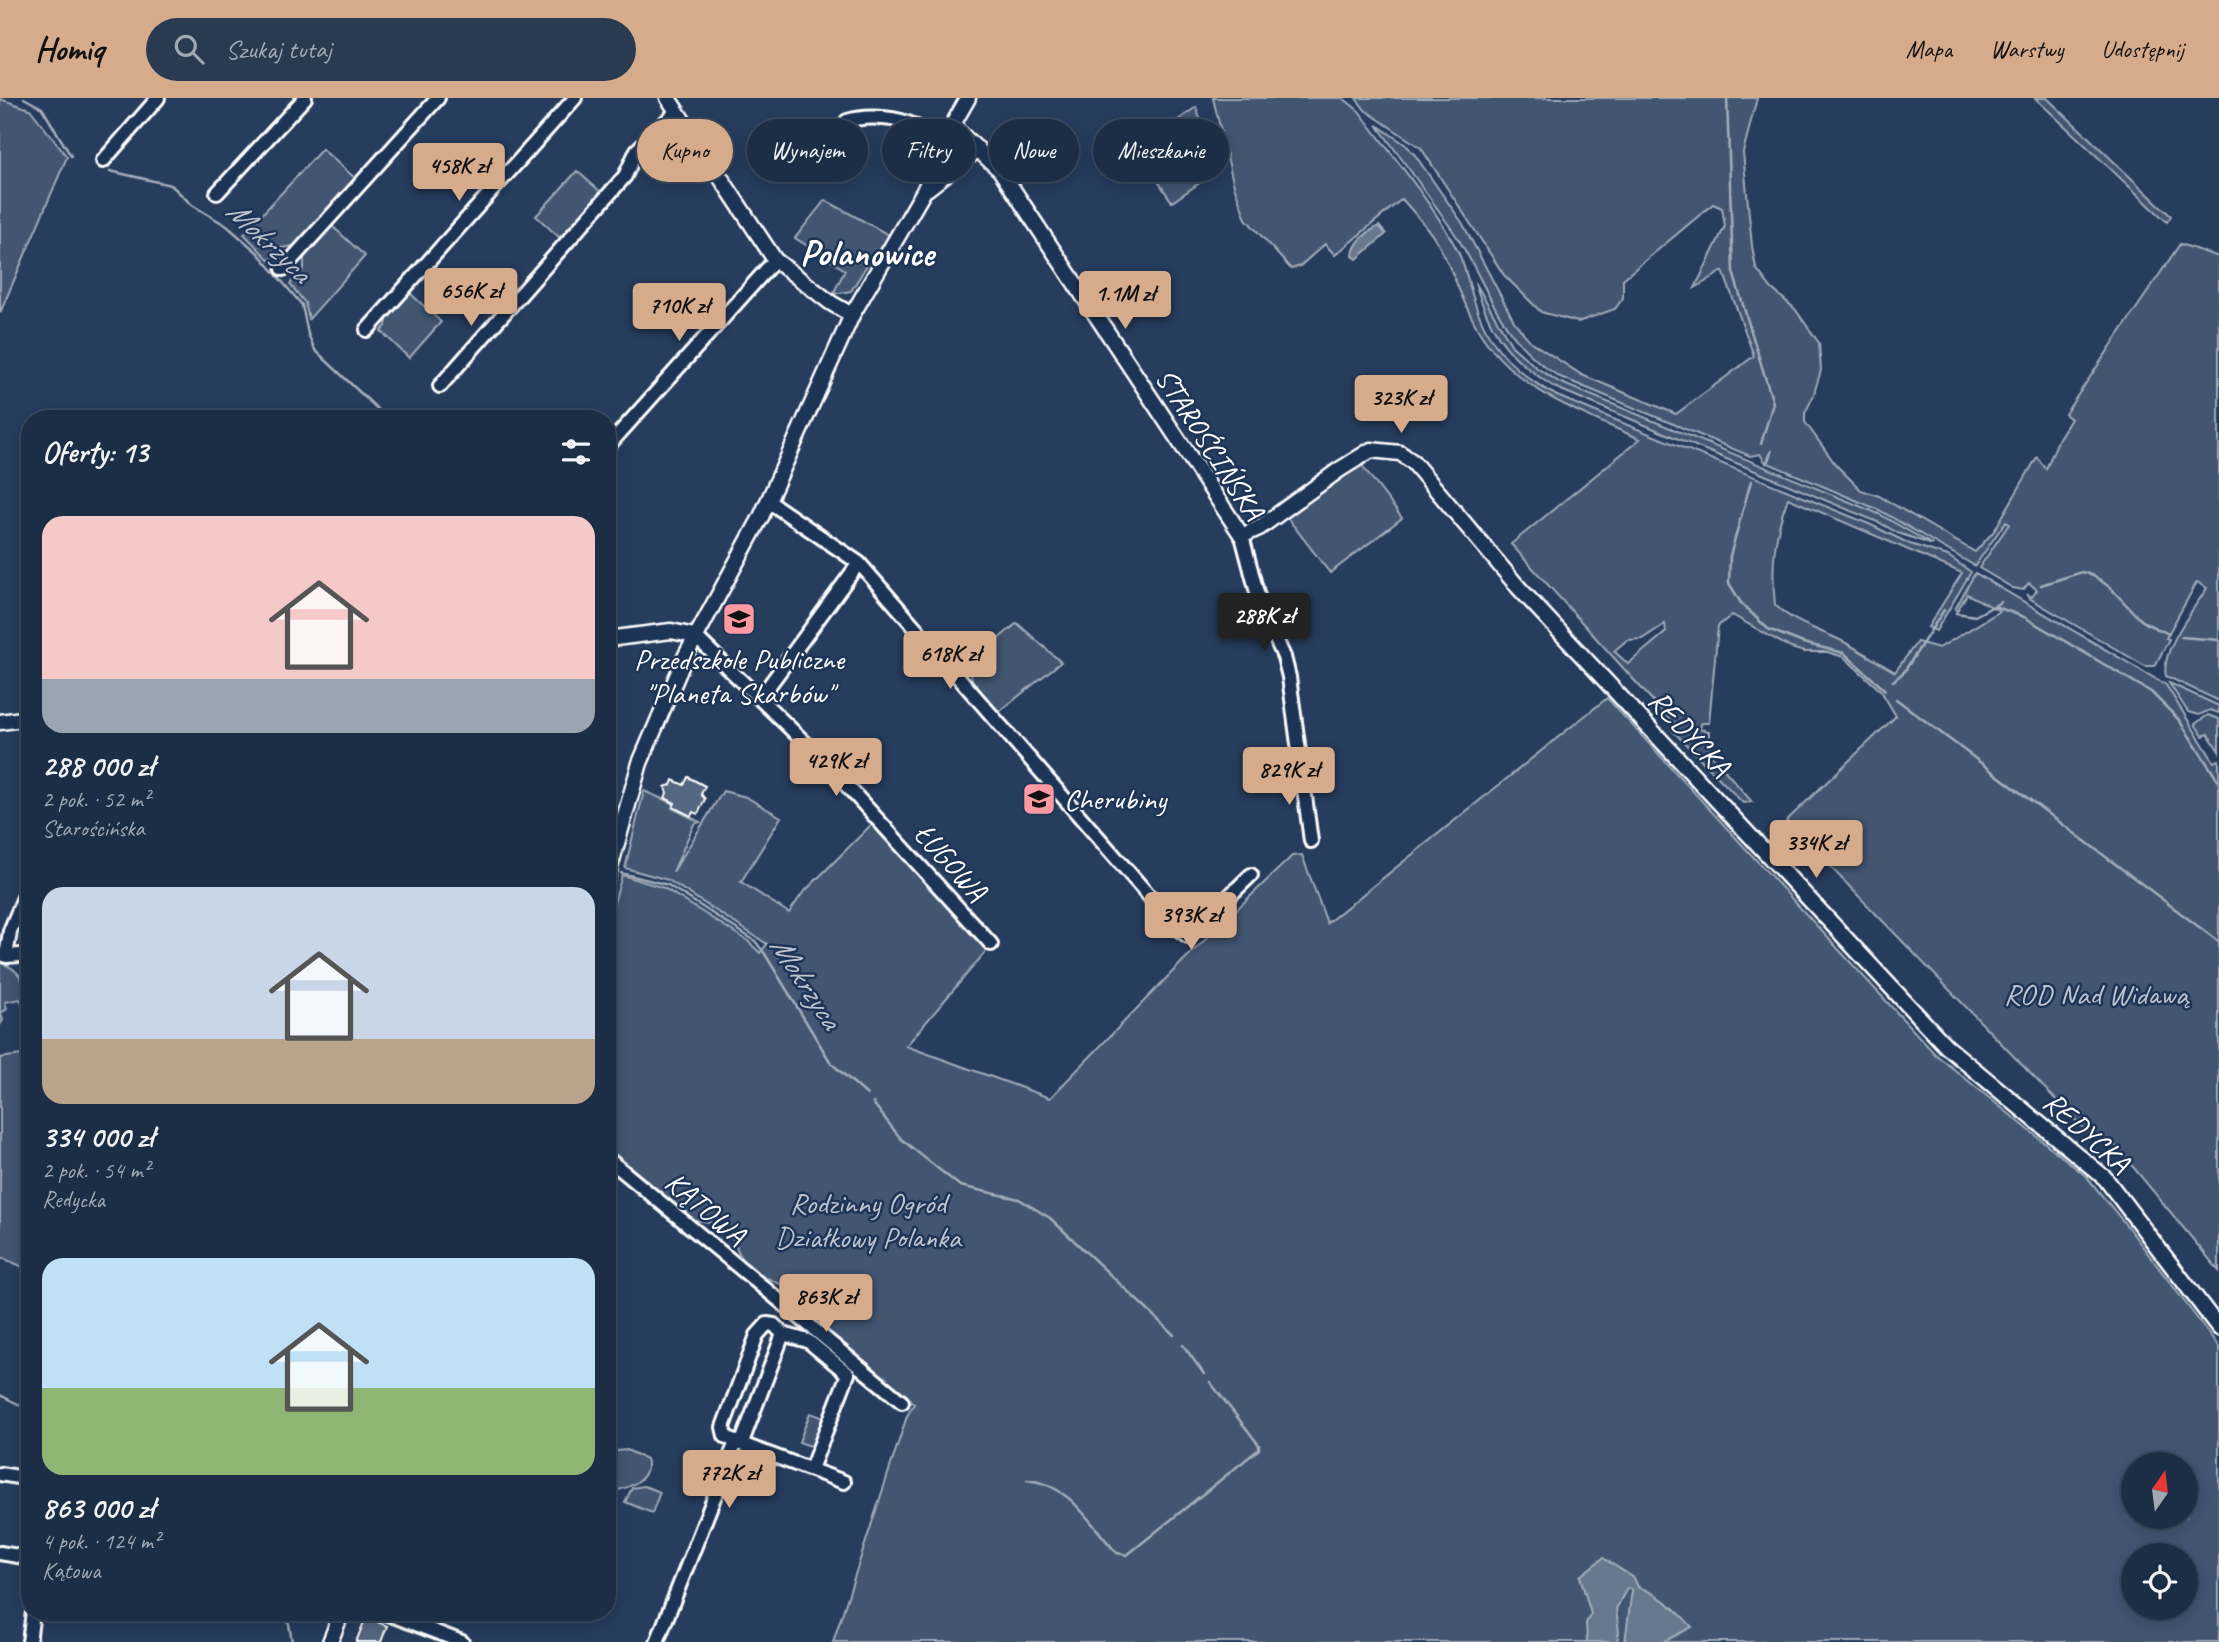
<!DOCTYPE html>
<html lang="pl">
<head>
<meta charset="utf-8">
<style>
	:root { --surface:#1c2e46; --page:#293a51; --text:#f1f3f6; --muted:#a0a8b3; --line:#3a4a5f; --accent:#d6ab8b }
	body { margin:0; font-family:Caveat,sans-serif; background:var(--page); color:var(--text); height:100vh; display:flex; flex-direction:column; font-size:26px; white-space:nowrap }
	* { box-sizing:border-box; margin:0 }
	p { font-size:23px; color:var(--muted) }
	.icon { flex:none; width:38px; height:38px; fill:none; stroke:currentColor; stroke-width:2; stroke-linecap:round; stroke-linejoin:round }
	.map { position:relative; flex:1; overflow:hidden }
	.drawer { position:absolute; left:21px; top:312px; width:595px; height:1211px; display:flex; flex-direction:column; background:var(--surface); border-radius:28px; box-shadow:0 4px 18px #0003,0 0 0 2px var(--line) }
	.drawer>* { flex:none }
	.banner { position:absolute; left:637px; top:21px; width:665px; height:63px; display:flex; gap:14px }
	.needle { width:46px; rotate:14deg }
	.buttons { position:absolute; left:2121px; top:1354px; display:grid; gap:14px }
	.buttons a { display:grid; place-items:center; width:77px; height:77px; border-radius:50%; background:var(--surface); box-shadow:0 4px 18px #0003,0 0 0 2px var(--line); font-size:35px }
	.price { position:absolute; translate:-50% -60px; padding:0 16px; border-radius:7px; background:var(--accent); color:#111; font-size:23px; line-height:46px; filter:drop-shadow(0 2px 4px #0008) }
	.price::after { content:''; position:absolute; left:50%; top:42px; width:21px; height:16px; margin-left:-10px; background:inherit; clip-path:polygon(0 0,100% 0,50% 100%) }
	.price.current { background:#222; color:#fff }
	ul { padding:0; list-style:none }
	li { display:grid; align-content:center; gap:14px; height:371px; padding:0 21px }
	li span { display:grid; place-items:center; height:217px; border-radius:21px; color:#555 }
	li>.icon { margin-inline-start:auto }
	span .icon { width:126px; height:126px; fill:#fffc; stroke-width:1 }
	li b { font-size:30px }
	h2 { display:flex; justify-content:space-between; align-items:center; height:84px; padding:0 21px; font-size:30px }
	.pill { padding:0 24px; border-radius:32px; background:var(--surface); box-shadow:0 4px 18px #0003,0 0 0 2px var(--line); font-size:24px; line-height:63px }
	.pill.current { background:var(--accent); color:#111 }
	header { display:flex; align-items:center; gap:42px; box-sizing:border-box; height:98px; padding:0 35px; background:var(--accent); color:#111 }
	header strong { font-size:33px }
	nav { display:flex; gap:38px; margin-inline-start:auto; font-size:24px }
	.search { width:490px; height:63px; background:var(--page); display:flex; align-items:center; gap:18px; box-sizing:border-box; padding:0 24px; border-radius:38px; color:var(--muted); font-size:26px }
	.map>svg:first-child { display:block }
	.green { fill:#425672; stroke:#a0aab8; stroke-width:2; fill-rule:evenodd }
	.water { fill:#67788e; stroke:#a4aebb; stroke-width:2 }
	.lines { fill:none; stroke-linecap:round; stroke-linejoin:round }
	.stream { stroke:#a4aebb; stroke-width:2.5 }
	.building { fill:#556781; stroke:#fff; stroke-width:2 }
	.minor-casing { stroke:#fff; stroke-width:18 }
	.tertiary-casing { stroke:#fff; stroke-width:19 }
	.minor { stroke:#1d3557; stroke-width:12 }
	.tertiary { stroke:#1d3557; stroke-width:14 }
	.labels { text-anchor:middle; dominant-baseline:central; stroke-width:5; stroke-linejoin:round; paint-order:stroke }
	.street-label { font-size:30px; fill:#fff; stroke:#1d3557 }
	.poi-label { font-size:30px; fill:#fff; stroke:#1d3557 }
	.park-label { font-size:30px; fill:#bdc4ce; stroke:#1d3557 }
	.water-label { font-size:32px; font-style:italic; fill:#bbc2cc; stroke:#1d3557 }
	.district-label { font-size:37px; font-weight:bold; fill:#fff; stroke:#1d3557 }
</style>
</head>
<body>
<header>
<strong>Homiq</strong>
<div class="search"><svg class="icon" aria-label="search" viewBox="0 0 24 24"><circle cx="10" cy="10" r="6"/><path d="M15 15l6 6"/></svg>Szukaj tutaj</div>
<nav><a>Mapa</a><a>Warstwy</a><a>Udostępnij</a></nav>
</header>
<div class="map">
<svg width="2219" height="1544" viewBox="0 0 2219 1544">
	<rect width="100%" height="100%" fill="#263d5e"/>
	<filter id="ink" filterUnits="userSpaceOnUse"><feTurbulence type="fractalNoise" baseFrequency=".0143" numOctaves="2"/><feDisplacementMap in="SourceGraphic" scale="14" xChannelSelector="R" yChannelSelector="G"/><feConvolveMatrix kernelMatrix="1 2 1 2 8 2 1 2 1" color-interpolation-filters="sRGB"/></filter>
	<g filter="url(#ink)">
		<path class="green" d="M1213 0H1343L1359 13C1391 56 1427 98 1453 144 1467 167 1469 194 1480 219 1494 255 1524 280 1557 298L1869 426 1910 446 1948 458 1971 474 1936 533 1928 529 1962 475 1788 400C1774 436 1771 469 1775 507 1795 526 1818 531 1842 543 1860 552 1877 564 1895 574L1917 544 1939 550 2000 513 1967 496 1957 513 1955 511 1975 475 2166 587 2214 664 2219 662V1173L2115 1047 2086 1033 1786 723 1896 618 1881 593 1844 559 1827 554H1804L1791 550 1732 517 1718 528 1709 625H1702L1699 631 1709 633V654L1752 704 1743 705 1672 632H1676V625L1672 624 1511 446 1640 341C1582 315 1519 294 1482 238 1463 209 1455 175 1438 146 1429 130 1414 115 1402 101L1335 157 1325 146 1300 168 1291 171 1246 121 1234 88ZM1665 526 1666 534 1628 566 1614 553 1627 542 1642 541Z
			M1356 0H1757L1743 54 1752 148 1756 170 1771 190 1795 211 1819 245 1821 272 1813 299 1805 315V324L1836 367 1861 392 1879 398 1975 454 1994 433 2037 359 2046 371 2059 340 2071 321 2065 316 2180 146 2219 159V603L2166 578C2160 553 2193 512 2207 490L2197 484 2166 540 2169 541 2155 568H2145L2029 500 2026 496 2032 499 2037 492 2029 485 2023 492 2013 490 1979 470 2009 426 2006 423 1975 468 1879 412 1768 365 1772 352 1766 365 1760 356 1750 358 1558 278C1495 237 1493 194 1455 136 1430 99 1403 63 1377 27L1406 47 1415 57 1463 126 1515 225 1531 244 1582 277 1676 316 1754 258 1723 173 1695 190 1725 128 1722 110 1713 106 1623 181V200L1615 211 1578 224 1541 214 1504 177 1421 50 1365 12Z
			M2035 0H2047L2171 118 2167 124Z
			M0 1 30 11 67 59 0 215Z
			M1196 9 1218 72 1172 104 1137 52Z
			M322 51 356 81 294 148 281 150 270 163 244 136Z
			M577 73 601 94 560 140 536 118Z
			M825 102 891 138 880 156 875 154 851 193 833 196 845 172 795 140Z
			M331 127 365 158 309 221 305 205 290 186 304 170V158Z
			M1475 184 1512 248 1537 270 1559 284 1879 416 1933 447 1898 435 1880 425 1554 289C1509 260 1490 236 1475 184Z
			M410 195 441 224 409 260 381 233 386 228 387 221Z
			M1361 366 1402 420 1330 475 1286 418Z
			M1017 525 1061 564 999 614C991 605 979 595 973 584 963 565 1005 536 1017 525Z
			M2169 585 2219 608V615L2210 612 2199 617 2188 614Z
			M1607 600 1935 956 2087 1079 2127 1128 2219 1249V1544H833L907 1318 914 1306 802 1216V1196L767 1180 764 1184 745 1169 729 1132 717 1125 687 1121 607 1051V829L622 777 664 790 748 843 760 855 767 846 668 782 625 770 644 693 674 706 672 710 700 724 694 726 673 774 723 693 746 699 781 719 741 784 789 815 802 796 872 726 988 851 906 948 1050 1000 1182 864 1292 758 1302 757 1327 825ZM2133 1367H2186V1419H2133ZM2133 1458H2186V1510H2133Z
			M2208 617 2219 621V653L2208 636 2203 638 2195 626Z
			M0 865C20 869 30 891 30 910H25L20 901 5 904 7 911 1 915 3 922 0 927Z
			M30 956V1172L0 1159V960Z
			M810 1315 825 1320 813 1349 799 1344Z
			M627 1352 646 1361C653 1383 624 1392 607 1394V1354Z
			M644 1388 660 1394 652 1415 625 1404 632 1390Z"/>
		<path class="water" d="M1379 128 1386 136 1357 161 1353 158C1353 145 1368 133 1379 128Z
			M1603 1460 1634 1480 1638 1489C1661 1497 1676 1511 1692 1529L1663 1544H1625L1632 1492 1627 1490 1616 1511 1619 1534 1617 1544H1587L1586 1525 1591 1516 1580 1478Z"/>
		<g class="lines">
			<path class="stream" d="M24 0 42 10 71 58
				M1727 0 1733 174 1773 305 1761 346
				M110 73 171 87 192 107 227 128 258 155 302 207 308 236 315 252 387 320
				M1751 383 1730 458 1729 485 1741 505 1768 531 1803 545 1844 555 1885 592
				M2041 487 2082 474C2107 480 2121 503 2139 520 2146 527 2159 531 2169 536
				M1994 508 2024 519 2151 594 2179 622 2219 684
				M1956 515 1975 518 2001 504
				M2181 539 2219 542
				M1893 583 1904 574 1944 512
				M1896 601 2219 844
				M621 775 668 787 755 843 765 856 831 965 867 997
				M873 1005 901 1041 960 1088 1019 1101 1050 1120 1174 1237
				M1183 1247 1204 1276
				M0 1297 30 1312
				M1027 1382C1071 1386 1090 1427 1117 1455L1127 1457 1259 1351V1347L1210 1284
				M287 1514 292 1544"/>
		</g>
		<path class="building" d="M688 679 705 688 701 696 705 701 698 716 693 714 691 718 673 709 675 705 665 700 667 695 665 689 671 687 673 682 684 687Z
			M366 1519 387 1528 381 1544H356Z"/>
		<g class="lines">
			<defs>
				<path id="minor" d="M847 23C867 17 899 19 917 29 927 35 932 45 942 51
					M103 63 158 0
					M217 95 305 0
					M283 171 438 0
					M367 232 575 0
					M440 288 625 78 637 52 676 14
					M607 349 775 162
					M768 403 859 465 1178 831 1188 838 1251 777
					M1242 438 1260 506 1284 559 1289 579 1311 743
					M695 538 828 667 991 846
					M760 600 859 465
					M21 857 6 858 10 833 30 785
					M607 1060 902 1304
					M736 1344 725 1338 723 1329 757 1237 767 1226 774 1227 783 1236 808 1243 848 1276 811 1371
					M742 1344 783 1236
					M0 1376 30 1381
					M0 1455 30 1460
					M383 1514 462 1544
					M29 1544 33 1514
					M657 1544 736 1344 844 1384"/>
				<path id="tertiary" d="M668 0 775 162 831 205 852 217
					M952 28 1000 72 1242 438 1259 430 1339 372 1371 352 1400 355 1413 364 1519 490 1946 948 2105 1080 2219 1230
					M927 91 978 51
					M607 541 671 533 695 538
					M0 624 30 620
					M607 780 640 665 686 557 761 419 852 217 924 93 952 28 968 0
					M330 1544 342 1514"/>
			</defs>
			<use href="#minor" class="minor-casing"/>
			<use href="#tertiary" class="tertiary-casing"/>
			<use href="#minor" class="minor"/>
			<use href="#tertiary" class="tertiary"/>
		</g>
	</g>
	<defs>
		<symbol id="school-square" viewBox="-11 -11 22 22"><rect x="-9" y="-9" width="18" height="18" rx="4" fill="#ff9aa2" stroke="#1d3557"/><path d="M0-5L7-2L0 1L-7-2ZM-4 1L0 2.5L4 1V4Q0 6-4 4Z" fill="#111"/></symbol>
	</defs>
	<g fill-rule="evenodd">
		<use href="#school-square" x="720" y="502" width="38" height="38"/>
		<use href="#school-square" x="1020" y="682" width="38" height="38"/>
	</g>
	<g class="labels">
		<g class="street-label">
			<text transform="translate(1210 346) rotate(57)">STAROŚCIŃSKA</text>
			<text transform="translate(1690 635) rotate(47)">REDYCKA</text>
			<text transform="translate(951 764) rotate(48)">ŁUGOWA</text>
			<text transform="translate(2087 1034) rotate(42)">REDYCKA</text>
			<text transform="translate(706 1110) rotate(40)">KĄTOWA</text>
		</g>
		<g class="poi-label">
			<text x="739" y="561">Przedszkole Publiczne<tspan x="739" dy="34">"Planeta Skarbów"</tspan></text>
			<text x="1064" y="701" text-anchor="start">Cherubiny</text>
		</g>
		<g class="park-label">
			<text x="2096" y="896">ROD Nad Widawą</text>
			<text x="868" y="1105">Rodzinny Ogród<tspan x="868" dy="34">Działkowy Polanka</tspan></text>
		</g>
		<g class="water-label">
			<text transform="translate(269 143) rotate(44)">Mokrzyca</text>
			<text transform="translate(806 884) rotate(57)">Mokrzyca</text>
		</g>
		<g class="district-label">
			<text x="867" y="154">Polanowice</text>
		</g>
	</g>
</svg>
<div class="buttons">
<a><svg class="needle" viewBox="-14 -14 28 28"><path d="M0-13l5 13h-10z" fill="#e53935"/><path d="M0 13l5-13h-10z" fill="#a0a8b3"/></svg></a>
<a><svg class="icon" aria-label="locate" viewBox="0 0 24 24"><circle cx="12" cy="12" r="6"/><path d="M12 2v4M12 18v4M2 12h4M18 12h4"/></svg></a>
</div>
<b class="price" style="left:459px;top:105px">458K zł</b>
<b class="price" style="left:471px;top:230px">656K zł</b>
<b class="price" style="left:1125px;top:233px">1.1M zł</b>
<b class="price" style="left:679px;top:245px">710K zł</b>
<b class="price" style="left:1401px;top:337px">323K zł</b>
<b class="price current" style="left:1264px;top:555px">288K zł</b>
<b class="price" style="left:950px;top:593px">618K zł</b>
<b class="price" style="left:836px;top:700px">429K zł</b>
<b class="price" style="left:1289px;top:709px">829K zł</b>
<b class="price" style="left:1816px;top:782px">334K zł</b>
<b class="price" style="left:1191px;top:854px">393K zł</b>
<b class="price" style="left:826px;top:1236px">863K zł</b>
<b class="price" style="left:729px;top:1412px">772K zł</b>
<div class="banner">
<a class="pill current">Kupno</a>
<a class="pill">Wynajem</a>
<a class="pill">Filtry</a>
<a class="pill">Nowe</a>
<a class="pill">Mieszkanie</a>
</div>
<section class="drawer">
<h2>Oferty: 13<svg class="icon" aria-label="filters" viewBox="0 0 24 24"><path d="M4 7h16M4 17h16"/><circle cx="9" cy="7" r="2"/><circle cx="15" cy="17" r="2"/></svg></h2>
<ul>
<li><span style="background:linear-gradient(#f6c9c9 75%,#9aa5b1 0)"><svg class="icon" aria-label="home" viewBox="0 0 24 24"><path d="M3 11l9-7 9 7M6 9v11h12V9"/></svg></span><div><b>288 000 zł</b><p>2 pok. · 52 m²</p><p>Starościńska</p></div></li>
<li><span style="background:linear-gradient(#c9d6e8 70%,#b9a48a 0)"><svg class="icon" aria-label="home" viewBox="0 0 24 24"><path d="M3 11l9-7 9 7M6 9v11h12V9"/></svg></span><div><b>334 000 zł</b><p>2 pok. · 54 m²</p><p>Redycka</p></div></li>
<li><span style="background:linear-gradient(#bfe0f5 60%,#8fb573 0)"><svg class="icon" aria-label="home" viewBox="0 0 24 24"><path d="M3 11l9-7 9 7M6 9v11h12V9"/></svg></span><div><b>863 000 zł</b><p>4 pok. · 124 m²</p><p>Kątowa</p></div></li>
</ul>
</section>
</div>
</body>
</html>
